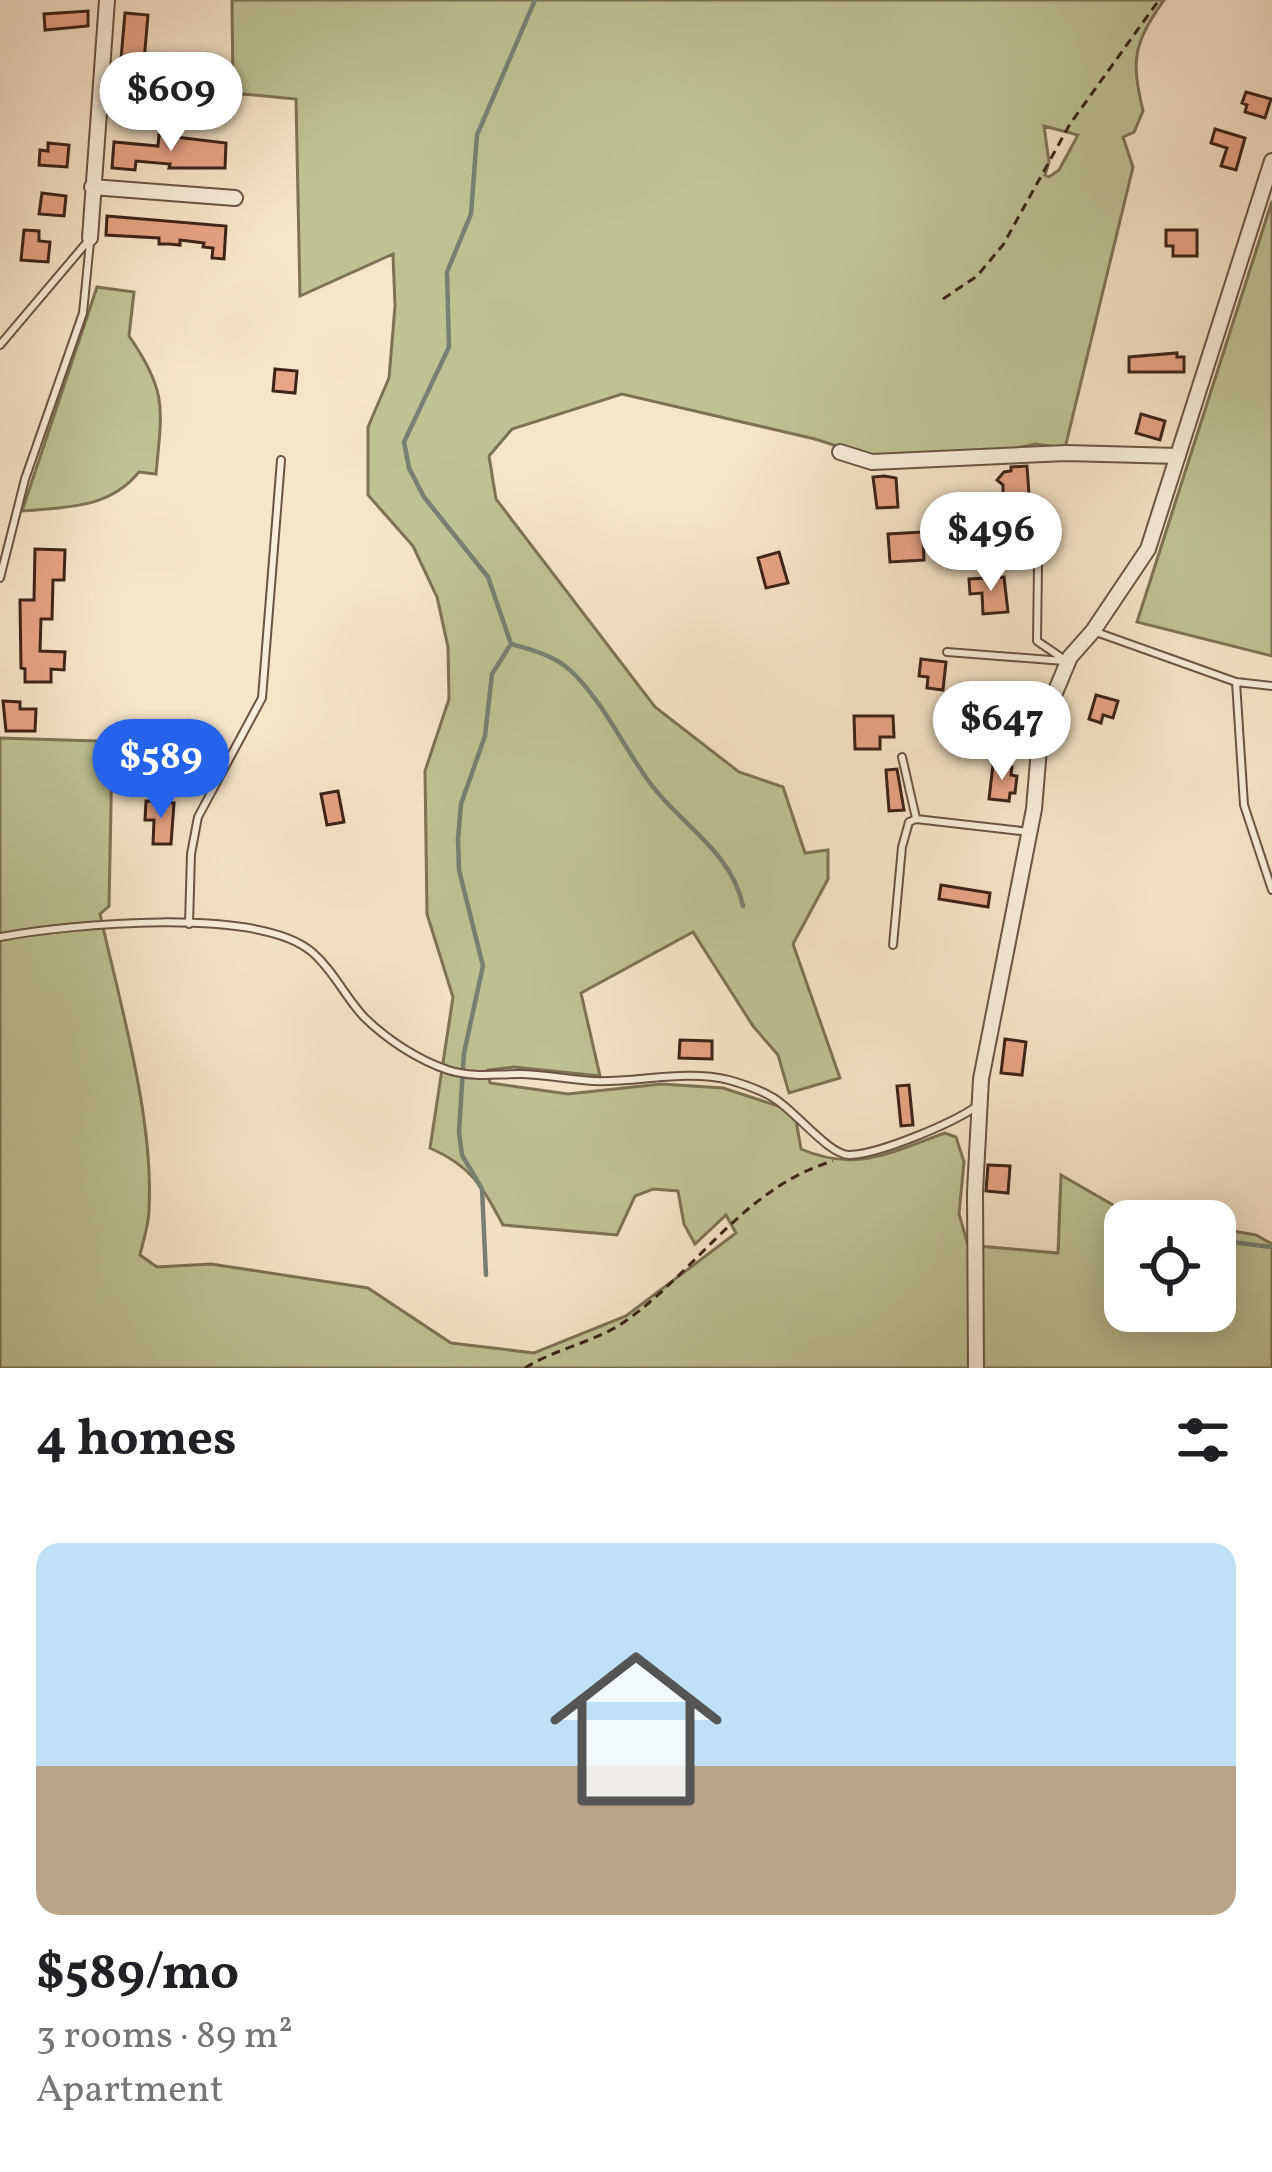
<!DOCTYPE html>
<html lang="en">
<head>
<meta charset="utf-8">
<style>
	:root { --surface:#fff; --page:#f6f6f6; --text:#202124; --muted:#757577; --line:#e0e0e0; --accent:#2563eb }
	body { margin:0; font-family:Vollkorn,serif; background:var(--page); color:var(--text); height:100vh; display:flex; flex-direction:column; font-size:45px; white-space:nowrap }
	* { box-sizing:border-box; margin:0 }
	p { font-size:39px; color:var(--muted) }
	.icon { flex:none; width:66px; height:66px; fill:none; stroke:currentColor; stroke-width:2; stroke-linecap:round; stroke-linejoin:round }
	.map { position:relative; height:1368px; overflow:hidden }
	.sheet { display:flex; flex-direction:column; background:var(--surface); flex:1 }
	.sheet>* { flex:none }
	.tools { position:absolute; left:1104px; top:1200px; display:grid; gap:24px }
	.tools a { display:grid; place-items:center; width:132px; height:132px; border-radius:24px; background:var(--surface); box-shadow:0 6px 30px #0003; font-size:60px }
	.price { position:absolute; translate:-50% -102px; padding:0 27px; border-radius:42px; background:#fff; color:#222; font-size:39px; line-height:78px; filter:drop-shadow(0 3px 6px #0008) }
	.price::after { content:''; position:absolute; left:50%; top:72px; width:36px; height:27px; margin-left:-18px; background:inherit; clip-path:polygon(0 0,100% 0,50% 100%) }
	.price.selected { background:var(--accent); color:#fff }
	ul { padding:0; list-style:none }
	li { display:grid; align-content:center; gap:24px; height:636px; padding:0 36px }
	li+li { border-top:3px solid var(--line) }
	li span { display:grid; place-items:center; height:372px; border-radius:24px; color:#555 }
	li>.icon { margin-inline-start:auto }
	span .icon { width:216px; height:216px; fill:#fffc; stroke-width:1 }
	li b { font-size:51px }
	h2 { display:flex; justify-content:space-between; align-items:center; height:144px; padding:0 36px; font-size:51px }
	.map>svg:first-child { display:block }
	.green { fill:#bfc394; stroke:#7e7256; stroke-width:3; fill-rule:evenodd }
	.lines { fill:none; stroke-linecap:round; stroke-linejoin:round }
	.stream { stroke:#778173; stroke-width:4.5 }
	.building { fill:#e8a486; stroke:#3c2218; stroke-width:3 }
	.service-casing { stroke:#6b5344; stroke-width:10 }
	.minor-casing { stroke:#6b5344; stroke-width:18 }
	.path { stroke:#3c2218; stroke-width:3; stroke-dasharray:9 6; stroke-linecap:butt }
	.service { stroke:#faeedc; stroke-width:6 }
	.minor { stroke:#faeedc; stroke-width:14 }
</style>
</head>
<body>
<div class="map">
<svg width="1272" height="1368" viewBox="0 0 1272 1368">
	<rect width="100%" height="100%" fill="#f7e5c9"/>
	<filter id="stains"><feTurbulence type="fractalNoise" baseFrequency=".00167" numOctaves="4"/><feColorMatrix values="0 0 0 0 .2 0 0 0 0 .09 0 0 0 0 .02 0 0 0 .5 -.17"/></filter>
	<radialGradient id="worn" r=".72"><stop offset=".6" stop-color="#630" stop-opacity="0"/><stop offset="1" stop-color="#630" stop-opacity=".3"/></radialGradient>
	<path class="green" d="M232 0H1164C1133 45 1131 59 1143 111L1134 132 1123 137 1133 167 1065 448 1035 444 1008 450 874 458 815 439 622 394 512 429 489 456 496 499 655 707 739 772 783 787 805 853 828 850V879L793 944 840 1078 789 1093 778 1055 753 1026 693 932 581 993 600 1076 514 1067 488 1070 490 1083 568 1094 661 1084 723 1088 781 1107 796 1120 801 1149C856 1173 892 1152 945 1133L956 1137 964 1162 959 1214 968 1245 1058 1253 1061 1175 1127 1213 1174 1221H1125V1311H1215V1228L1256 1235 1272 1244V1368H0V738L97 741 107 745 112 755 109 906 100 914C120 1004 154 1118 149 1209 149 1225 143 1241 140 1255L157 1267 211 1264 368 1288 451 1343 534 1353 626 1316 736 1233 726 1215 695 1244 684 1224 678 1191 653 1189 635 1196 617 1235 503 1225C482 1186 471 1166 430 1148L453 997 427 914 425 771 449 699 448 647 437 597 413 546 368 495V427L389 378 395 306 393 254 300 296 296 99 242 94 233 89ZM1044 126 1078 135 1059 170 1049 177 1045 175 1049 162Z
		M1272 201V656L1137 622Z
		M97 287 134 292 129 336C168 392 162 409 156 474L139 472C109 509 66 507 22 511Z"/>
	<g class="lines">
		<path class="stream" d="M535 0 477 135 471 214 447 272 449 347 404 442 409 468 424 497 488 577 511 644C535 651 558 656 576 676 605 706 625 749 650 783 681 825 732 852 743 906
			M1215 1240 1272 1247
			M486 1275 482 1189 462 1155 459 1132 464 1053 483 966 459 870 458 839 461 804 485 736 492 674 509 647"/>
	</g>
	<path class="building" d="M88 11V26L45 30 44 14Z
		M125 13 148 15 142 84 119 82Z
		M1246 92 1271 99 1265 118 1245 112 1247 105 1242 103Z
		M1215 129 1245 138 1236 170 1221 166 1227 148 1211 143Z
		M159 135 226 143 225 168H169L170 164 136 161 135 170 112 168 114 142 158 146Z
		M48 143 69 145 67 167 39 165 40 150 48 151Z
		M42 193 66 196 64 216 39 214Z
		M107 216 226 226 224 259 212 258 213 248 203 247 204 243 180 240V245L169 244H159V238L106 235Z
		M24 230 39 231V241L50 242 48 262 21 260Z
		M1166 230H1197V256H1173V246H1166Z
		M1177 353V357H1184V372H1129V357Z
		M275 369 297 371 295 393 273 391Z
		M1141 414 1165 421 1160 440 1136 433Z
		M1027 466 1029 494 1003 496V485L997 480 1004 472 1011 471V467Z
		M884 476 896 478 898 507 877 508 873 477Z
		M1027 523 1028 554H1007V544L996 545 995 524Z
		M923 532 924 560 890 562 888 534Z
		M35 549 65 550 64 580H53L52 619H41L40 651 65 652 64 670 51 669V682H25V669L21 668 20 600H34Z
		M779 552 788 583 766 588 758 558Z
		M1004 577 1008 612 983 614 982 593 970 594 969 579Z
		M921 659 946 662 943 690 927 688 928 677 919 676Z
		M1001 688 1020 690 1019 698 1024 699 1023 716 1017 715V723L997 722Z
		M1096 695 1118 701 1113 718 1103 715 1101 723 1089 719Z
		M3 701 20 702V709H36L35 731H6Z
		M854 716H893L894 737H880V749H855Z
		M993 765 1012 767 1011 775 1017 776 1015 793H1010L1009 801 989 799Z
		M886 770 897 769 904 810 889 811Z
		M338 791 344 822 327 825 321 794Z
		M146 801 174 803 171 844H153L154 820H145Z
		M941 885 990 893 988 907 939 899Z
		M1005 1039 1026 1042 1022 1075 1001 1073Z
		M680 1040 712 1041V1059L679 1058Z
		M909 1085 913 1125 901 1126 897 1086Z
		M988 1165 1010 1166 1008 1193 986 1191Z"/>
	<g class="lines">
		<defs>
			<path id="service" d="M0 345 88 241
				M1038 564 1037 641 1065 660
				M0 578 25 479 83 313 90 242
				M1096 632 1236 682 1272 686
				M947 652 1064 661
				M1236 682 1244 805 1272 890
				M902 757 916 818
				M189 924 191 854 198 817 262 698 281 460
				M0 937C69 924 258 906 312 952 334 971 345 997 364 1017 386 1039 418 1060 448 1070 473 1078 495 1074 520 1074 544 1074 569 1080 593 1081 637 1083 685 1069 729 1080 743 1084 760 1090 772 1097 794 1109 829 1156 850 1155 880 1154 953 1123 977 1106
				M893 945 902 847 909 822 916 819 1030 832"/>
			<path id="minor" d="M92 187 235 198
				M90 238 107 0
				M840 452 872 462 1066 453 1178 456
				M976 1368 975 1192 981 1079 1034 809 1039 749 1049 707 1070 657 1093 631 1148 549 1272 161"/>
		</defs>
		<use href="#service" class="service-casing"/>
		<use href="#minor" class="minor-casing"/>
		<path class="path" d="M943 299 977 276 1003 245 1070 124 1159 0
			M525 1368C556 1348 597 1342 627 1320 698 1269 745 1187 833 1161"/>
		<use href="#service" class="service"/>
		<use href="#minor" class="minor"/>
	</g>
	<rect width="100%" height="100%" filter="url(#stains)"/>
	<rect width="100%" height="100%" fill="url(#worn)"/>
</svg>
<div class="tools">
<a><svg class="icon" aria-label="locate" viewBox="0 0 24 24"><circle cx="12" cy="12" r="6"/><path d="M12 2v4M12 18v4M2 12h4M18 12h4"/></svg></a>
</div>
<b class="price" style="left:171px;top:154px">$609</b>
<b class="price" style="left:991px;top:594px">$496</b>
<b class="price" style="left:1002px;top:783px">$647</b>
<b class="price selected" style="left:161px;top:821px">$589</b>
</div>
<section class="sheet">
<h2>4 homes<svg class="icon" aria-label="filters" viewBox="0 0 24 24"><path d="M4 7h16M4 17h16"/><circle cx="9" cy="7" r="2"/><circle cx="15" cy="17" r="2"/></svg></h2>
<ul>
<li><span style="background:linear-gradient(#bfe0f5 60%,#b9a48a 0)"><svg class="icon" aria-label="home" viewBox="0 0 24 24"><path d="M3 11l9-7 9 7M6 9v11h12V9"/></svg></span><div><b>$589/mo</b><p>3 rooms · 89 m²</p><p>Apartment</p></div></li>
</ul>
</section>
</body>
</html>
